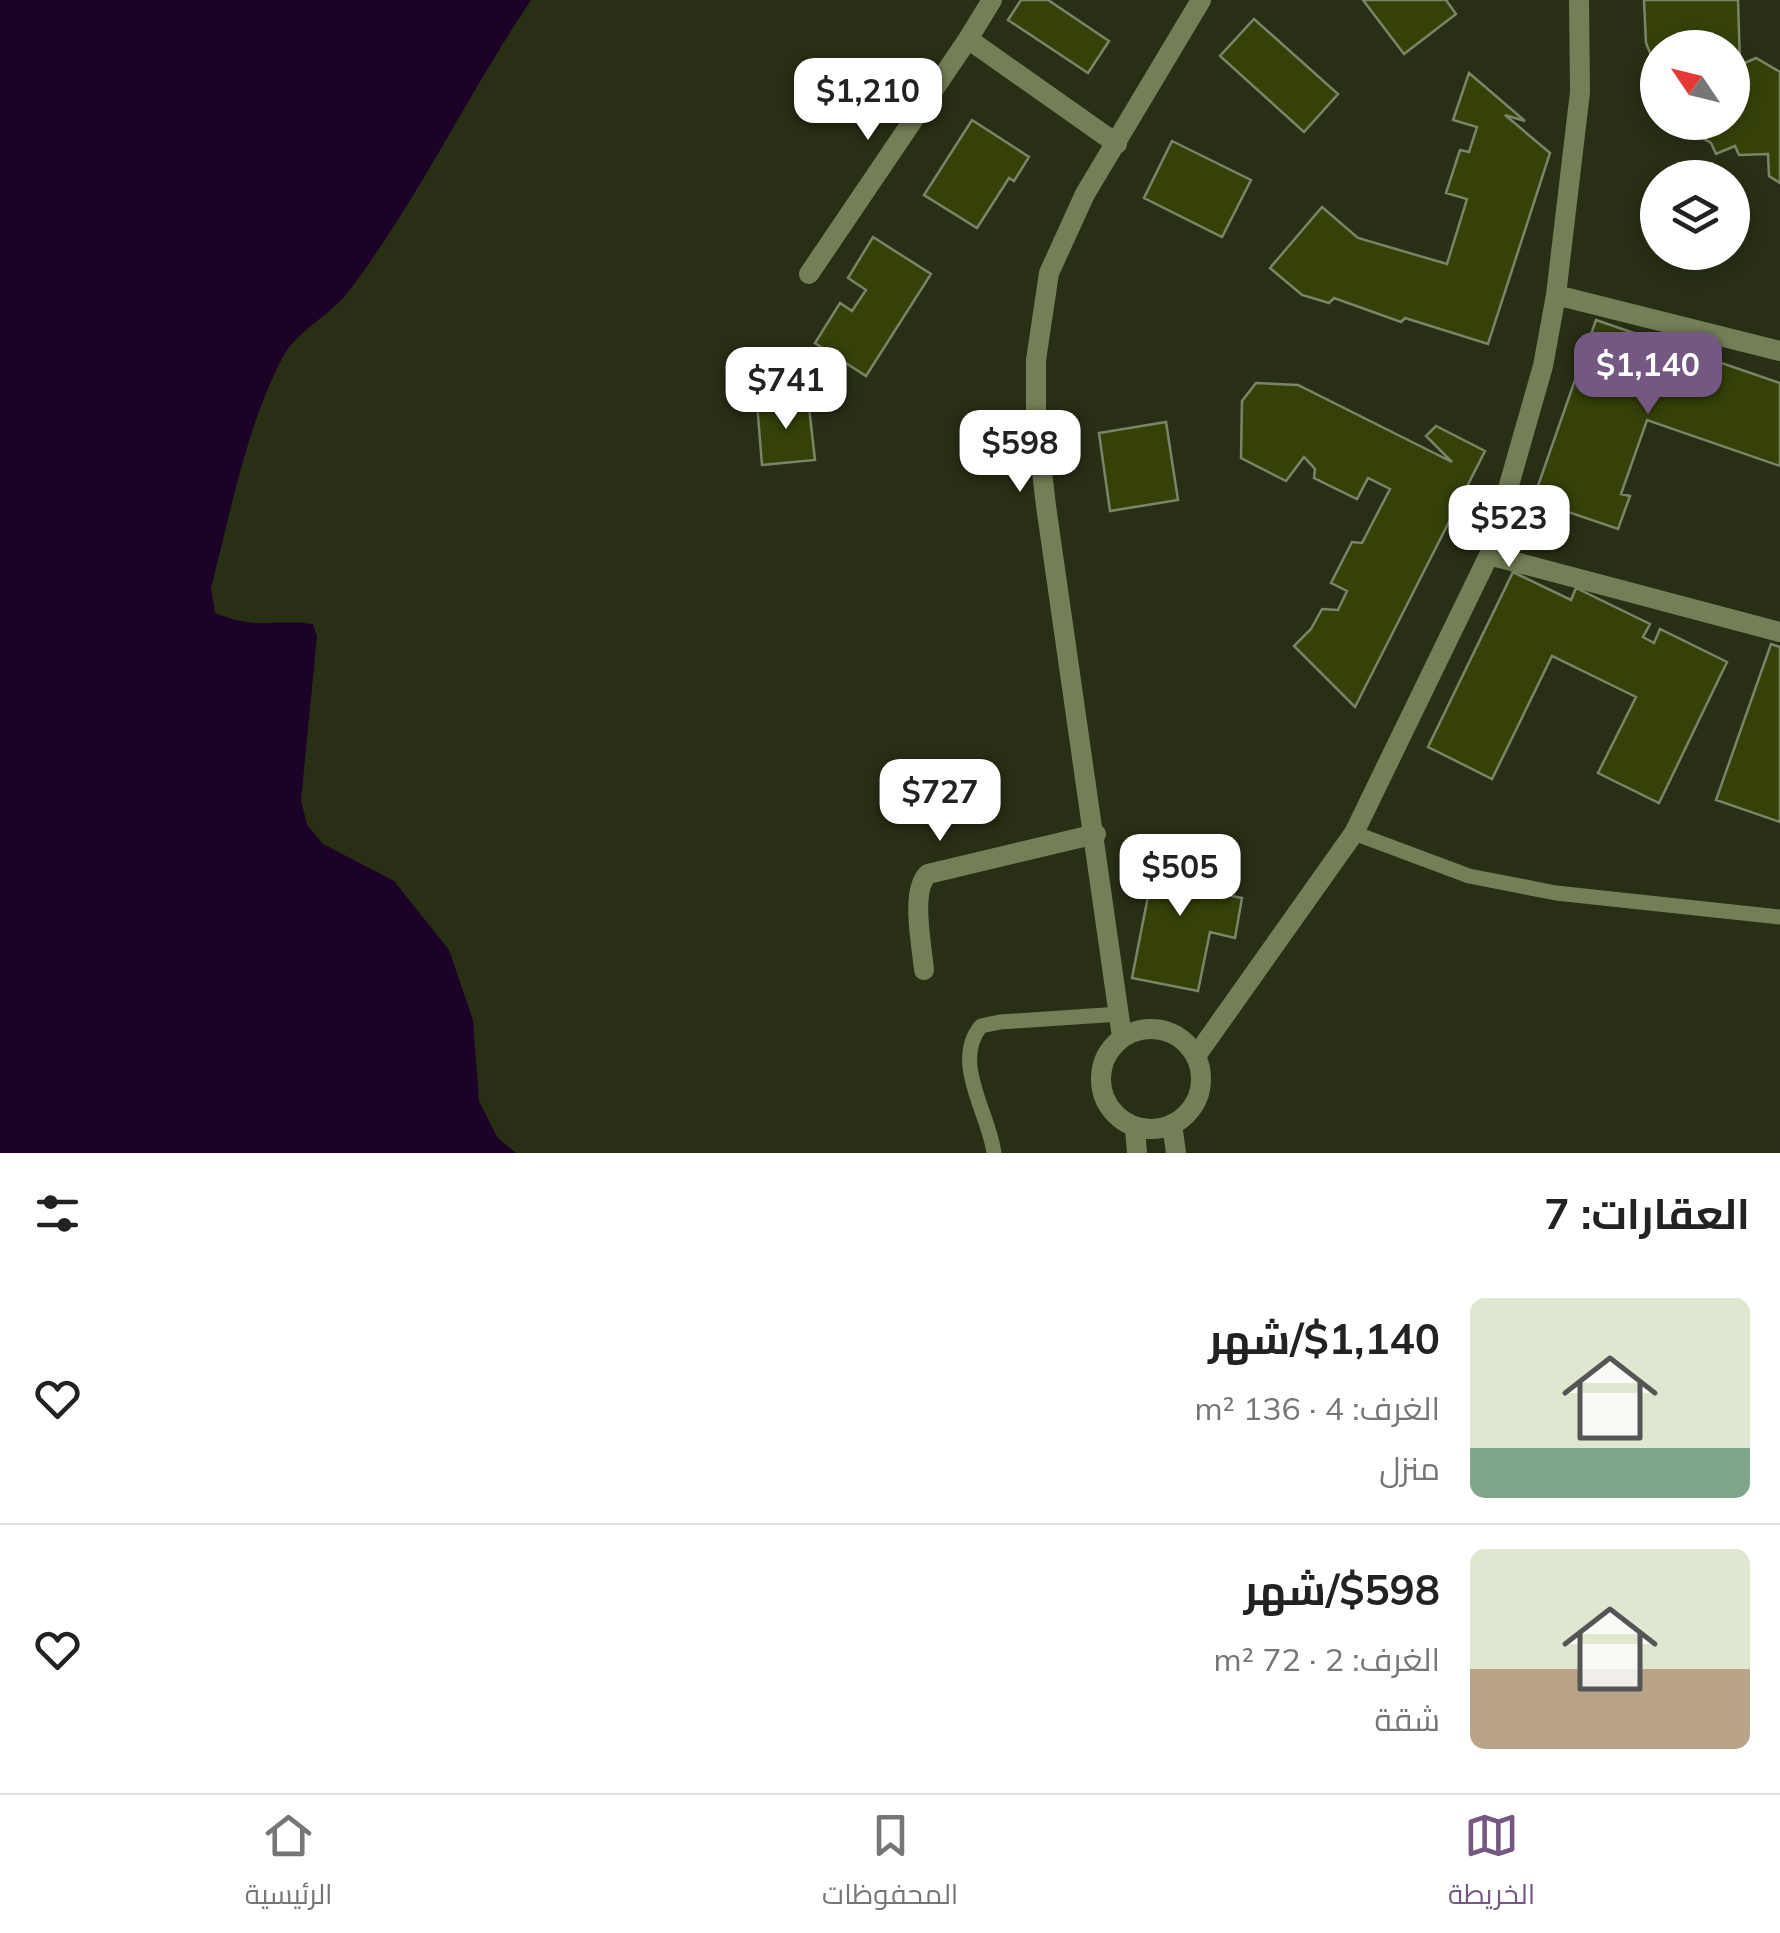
<!DOCTYPE html>
<html lang="ar">
<head>
<meta charset="utf-8">
<style>
	:root { --surface:#fff; --page:#f6f6f6; --text:#222; --muted:#767676; --line:#e0e0e0; --accent:#745882 }
	body { margin:0; font-family:Mulish,Cairo,sans-serif; background:var(--page); color:var(--text); direction:rtl; height:100vh; display:flex; flex-direction:column; font-size:38px; white-space:nowrap }
	* { box-sizing:border-box; margin:0 }
	p { font-size:32px; color:var(--muted) }
	.icon { flex:none; width:55px; height:55px; fill:none; stroke:currentColor; stroke-width:2; stroke-linecap:round; stroke-linejoin:round }
	.map { position:relative; height:1153px; overflow:hidden; direction:ltr }
	.sheet { display:flex; flex-direction:column; background:var(--surface); flex:1 }
	.sheet>* { flex:none }
	.needle { width:65px; rotate:305deg }
	.buttons { position:absolute; left:1640px; top:30px; display:grid; gap:20px }
	.buttons a { display:grid; place-items:center; width:110px; height:110px; border-radius:50%; background:var(--surface); box-shadow:0 5px 15px #0003; font-size:50px }
	.price { position:absolute; translate:-50% -85px; padding:0 22px; border-radius:20px; background:#fff; color:#222; font-size:32px; line-height:65px; filter:drop-shadow(0 2px 5px #0008) }
	.price::after { content:''; position:absolute; left:50%; top:60px; width:30px; height:22px; margin-left:-15px; background:inherit; clip-path:polygon(0 0,100% 0,50% 100%) }
	.price.active { background:var(--accent); color:#fff }
	ul { padding:0; list-style:none }
	li { display:flex; align-items:center; gap:30px; height:250px; padding:0 30px }
	li+li { border-top:2px solid var(--line) }
	li span { display:grid; place-items:center; flex:none; width:280px; height:200px; border-radius:15px; color:#555 }
	li>.icon { margin-inline-start:auto }
	span .icon { width:120px; height:120px; fill:#fffc; stroke-width:1 }
	li b { font-size:42px }
	h2 { display:flex; justify-content:space-between; align-items:center; height:120px; padding:0 30px; font-size:42px }
	.menu { display:flex; justify-content:space-around; align-items:center; height:140px; border-top:2px solid var(--line); background:var(--surface); font-size:28px; color:var(--muted) }
	.menu a { display:grid; justify-items:center; gap:5px }
	.menu .active { color:var(--accent) }
	.map>svg:first-child { display:block }
	.water { fill:#1c0227 }
	.building { fill:#354109; stroke:#7c8468; stroke-width:2.5 }
	.lines { fill:none; stroke-linecap:round; stroke-linejoin:round }
	.service { stroke:#747f58; stroke-width:15 }
	.minor { stroke:#747f58; stroke-width:20 }
	.tertiary { stroke:#747f58; stroke-width:20 }
</style>
</head>
<body>
<div class="map">
<svg width="1780" height="1153" viewBox="0 0 1780 1153">
	<rect width="100%" height="100%" fill="#282f15"/>
	<path class="water" d="M0 0H531C467 95 418 200 349 291 331 315 298 330 284 355 246 426 231 511 211 588L215 613C257 630 272 619 313 624L317 636 301 800 307 825 323 844 394 881 449 950 473 1020 479 1101 497 1137 516 1153H0Z"/>
	<path class="building" d="M1021 0H1048L1109 41 1088 73 1008 20Z
		M1363 0H1446L1456 14 1404 54Z
		M1644 0H1738L1740 65 1756 58 1780 72V183L1769 176 1768 154 1739 155 1735 146 1716 154 1711 143 1675 122H1732V48H1658V72L1646 43Z
		M1254 19 1338 94 1304 132 1220 56Z
		M1469 73 1525 121 1505 115 1550 153 1488 344 1405 318 1401 322 1334 298 1329 303 1302 295 1270 268 1322 207 1358 238 1447 264 1467 199 1446 193 1460 150 1469 152 1477 127 1453 120Z
		M972 120 1029 157 1014 181 1009 178 977 228 924 195Z
		M1172 141 1251 180 1222 237 1144 198Z
		M873 237 931 274 866 376 815 343 840 303 852 311 866 290 848 278Z
		M1596 320 1780 383V466L1647 420 1621 494 1630 496 1618 529 1533 500Z
		M1256 383 1298 385 1452 462 1426 436 1436 426 1485 451 1355 707 1294 646 1311 629 1322 609 1338 610 1347 591 1331 583 1352 542 1362 543 1390 489 1368 478 1357 499 1314 478 1315 469 1304 457 1286 481 1241 458 1242 401Z
		M808 398 815 460 762 465 757 403Z
		M1166 422 1178 500 1110 511 1099 433Z
		M1513 572 1571 600 1576 588 1650 624 1643 637 1654 643 1660 629 1727 662 1659 803 1598 773 1636 697 1552 656 1492 779 1428 747Z
		M1771 644 1780 647V822L1716 800Z
		M1154 837 1199 846 1191 888 1242 898 1235 938 1210 932 1198 991 1132 978 1151 881 1146 879Z"/>
	<g class="lines">
		<path class="service" d="M1354 833 1469 876 1556 893 1780 917
			M994 1153C989 1113 951 1062 981 1026L1000 1022 1120 1014"/>
		<path class="minor" d="M992 0 968 39 1117 144
			M809 274 968 39
			M1556 295 1780 351
			M1489 555 1780 632
			M924 970C922 946 910 890 928 874L1096 834
			M1196 1056 1354 833 1489 555 1543 366 1556 295 1580 92 1579 0"/>
		<path class="tertiary" d="M1101 1079a50 50 0 1 1 100 0a50 50 0 1 1-100 0Z
			M1122 1037 1046 506 1036 420V360L1049 273 1085 194 1201 0
			M1172 1124 1176 1153
			M1135 1128 1137 1153"/>
	</g>
</svg>
<div class="buttons">
<a><svg class="needle" viewBox="-14 -14 28 28"><path d="M0-13l5 13h-10z" fill="#e53935"/><path d="M0 13l5-13h-10z" fill="#767676"/></svg></a>
<a><svg class="icon" aria-label="layers" viewBox="0 0 24 24"><path d="M12 4l9 5-9 5-9-5zM3 14l9 5 9-5"/></svg></a>
</div>
<b class="price" style="left:868px;top:143px">$1,210</b>
<b class="price active" style="left:1648px;top:417px">$1,140</b>
<b class="price" style="left:786px;top:432px">$741</b>
<b class="price" style="left:1020px;top:495px">$598</b>
<b class="price" style="left:1509px;top:570px">$523</b>
<b class="price" style="left:940px;top:844px">$727</b>
<b class="price" style="left:1180px;top:919px">$505</b>
</div>
<section class="sheet">
<h2>العقارات: 7<svg class="icon" aria-label="filters" viewBox="0 0 24 24"><path d="M4 7h16M4 17h16"/><circle cx="9" cy="7" r="2"/><circle cx="15" cy="17" r="2"/></svg></h2>
<ul>
<li><span style="background:linear-gradient(#dfe7d0 75%,#7fa58c 0)"><svg class="icon" aria-label="home" viewBox="0 0 24 24"><path d="M3 11l9-7 9 7M6 9v11h12V9"/></svg></span><div><b>$1,140/شهر</b><p>الغرف: 4 · 136 m²</p><p>منزل</p></div><svg class="icon" aria-label="heart" viewBox="0 0 24 24"><path d="M12 20l-8-8c-3-5 5-10 8-4 3-6 11-1 8 4z"/></svg></li>
<li><span style="background:linear-gradient(#dfe7d0 60%,#b9a48a 0)"><svg class="icon" aria-label="home" viewBox="0 0 24 24"><path d="M3 11l9-7 9 7M6 9v11h12V9"/></svg></span><div><b>$598/شهر</b><p>الغرف: 2 · 72 m²</p><p>شقة</p></div><svg class="icon" aria-label="heart" viewBox="0 0 24 24"><path d="M12 20l-8-8c-3-5 5-10 8-4 3-6 11-1 8 4z"/></svg></li>
</ul>
</section>
<nav class="menu">
<a class="active"><svg class="icon" aria-label="map" viewBox="0 0 24 24"><path d="M3 6l6-2 6 2 6-2v14l-6 2-6-2-6 2zM9 4v14M15 6v14"/></svg>الخريطة</a>
<a><svg class="icon" aria-label="saved" viewBox="0 0 24 24"><path d="M7 4h10v16l-5-4-5 4z"/></svg>المحفوظات</a>
<a><svg class="icon" aria-label="home" viewBox="0 0 24 24"><path d="M3 11l9-7 9 7M6 9v11h12V9"/></svg>الرئيسية</a>
</nav>
</body>
</html>
